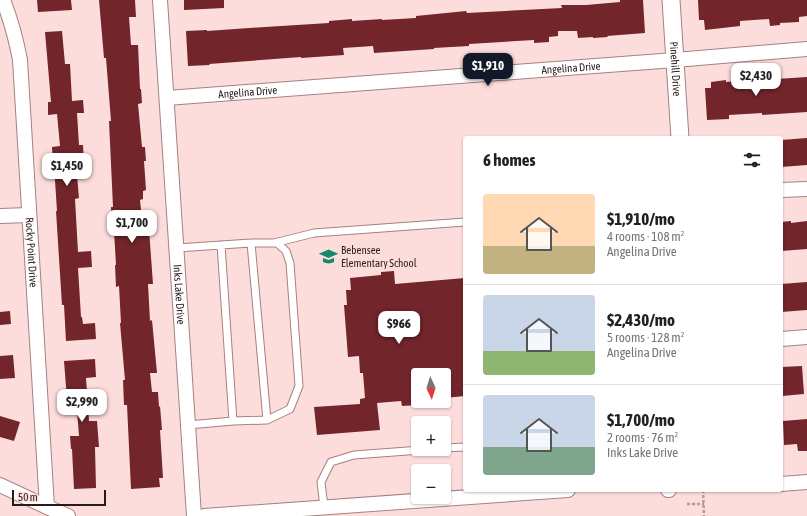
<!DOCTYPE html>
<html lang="en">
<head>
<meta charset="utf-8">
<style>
	:root { --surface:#fff; --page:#f2f2f2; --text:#202124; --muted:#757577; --line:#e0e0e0; --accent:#111827 }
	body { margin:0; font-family:"Asap Condensed",sans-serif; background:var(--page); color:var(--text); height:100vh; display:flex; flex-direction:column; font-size:15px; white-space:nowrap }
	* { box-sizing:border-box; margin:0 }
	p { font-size:13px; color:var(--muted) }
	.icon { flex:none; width:22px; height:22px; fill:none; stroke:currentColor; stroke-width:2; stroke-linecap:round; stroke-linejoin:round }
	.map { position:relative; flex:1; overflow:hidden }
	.drawer { position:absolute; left:463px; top:136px; width:320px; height:356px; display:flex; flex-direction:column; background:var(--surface); border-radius:4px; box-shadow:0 1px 3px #0004 }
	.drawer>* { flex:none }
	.needle { width:26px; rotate:176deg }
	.tools { position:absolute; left:411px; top:368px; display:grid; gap:8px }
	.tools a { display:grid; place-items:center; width:40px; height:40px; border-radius:4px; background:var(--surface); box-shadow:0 1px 3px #0004; font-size:20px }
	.scale { position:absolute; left:12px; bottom:10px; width:94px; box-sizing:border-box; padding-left:4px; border:2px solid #291b1b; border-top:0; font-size:11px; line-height:14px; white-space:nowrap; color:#291b1b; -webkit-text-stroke:3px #fddddc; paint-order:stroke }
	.price { position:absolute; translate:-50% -34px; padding:0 9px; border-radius:8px; background:#fff; color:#222; font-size:13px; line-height:26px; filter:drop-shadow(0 1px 2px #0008) }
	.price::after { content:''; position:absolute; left:50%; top:24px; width:12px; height:9px; margin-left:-6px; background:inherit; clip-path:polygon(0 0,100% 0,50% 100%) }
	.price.active { background:var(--accent); color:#fff }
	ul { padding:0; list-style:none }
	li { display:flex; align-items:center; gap:12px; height:100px; padding:0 20px }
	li+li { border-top:1px solid var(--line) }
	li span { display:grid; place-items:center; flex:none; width:112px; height:80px; border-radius:4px; color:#555 }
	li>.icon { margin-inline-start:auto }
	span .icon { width:48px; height:48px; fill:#fffc; stroke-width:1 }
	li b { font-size:17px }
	h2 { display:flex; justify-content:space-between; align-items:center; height:48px; padding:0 20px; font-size:17px }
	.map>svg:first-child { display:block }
	.building { fill:#72252a }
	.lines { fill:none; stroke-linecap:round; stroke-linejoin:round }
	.service-casing { stroke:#a58180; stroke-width:9 }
	.minor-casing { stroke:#a58180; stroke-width:16 }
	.tertiary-casing { stroke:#a58180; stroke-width:19 }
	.path { stroke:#b39999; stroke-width:2.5; stroke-dasharray:3 2; stroke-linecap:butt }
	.service { stroke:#fff; stroke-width:7 }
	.minor { stroke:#fff; stroke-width:14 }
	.tertiary { stroke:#fff; stroke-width:17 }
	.labels { text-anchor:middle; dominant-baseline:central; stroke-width:4; stroke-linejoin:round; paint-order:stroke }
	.street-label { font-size:11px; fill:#291b1b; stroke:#fddddc }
	.poi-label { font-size:11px; fill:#291b1b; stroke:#fddddc; text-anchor:start }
</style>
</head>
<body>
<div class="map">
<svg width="807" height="516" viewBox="0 0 807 516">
	<rect width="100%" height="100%" fill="#fddddc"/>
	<path class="building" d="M37 0H71L72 10 38 12Z
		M99 0H135L136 17H129L131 45H138L140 89H141L142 103 138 104 142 147H145L146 161H144L146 190 143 191V199L140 200 142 219 148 218 149 229 153 284H148L150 321 152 320 157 373H150L152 392H158L159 407 160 406 162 430H160L163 478H159L160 487 131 489 127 405H124L123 380H125L120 323H121L119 286 116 287 115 265H116L114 231H112L111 207H113L109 121H111L106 58H104Z
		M184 0H224V8L184 10Z
		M620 0H643L645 33 607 36 608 37 593 38V37L578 38 577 31H558V36L549 37V42L534 43V40L469 44V46L434 48V49L374 53 373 46 343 48 344 55 301 58V57L209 64 210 65 188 66 186 31 207 30V31L265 27 329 23V21L352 19V21L382 19V20L416 18V16L466 11 467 13 562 8 561 5H586L620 2Z
		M698 0H807V16L799 17V22L780 23V25L770 26 769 19 740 21V26L705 30 704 20H699Z
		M62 31 65 64H70L72 101 83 100 84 113H77L79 145H83L84 163 76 164 79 198 75 199 78 252 91 251 92 267 78 268 81 317H82L83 324 95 323 96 339 66 341 64 305H62L56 211H57L54 165H53L52 147 60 146 57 114 48 115V102H51L45 32Z
		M777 77V79L807 77V112L762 115V113L729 115V119L707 120 705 88H711V82L726 80V82Z
		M807 138V165L781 167V140Z
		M791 221V223L807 221V249L781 251V222Z
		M394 271 395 284 465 278V396L444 398V375H418V405L402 406 401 401 377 403 380 430 317 435 314 407 360 404V399L365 398 363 373H360L359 356 348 357 344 305H347L346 290H351L350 278 381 275V272Z
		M807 282V310L781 312V284Z
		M10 311 11 324 0 325V312Z
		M13 355 15 378 0 379V356Z
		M95 359 96 377 86 378 89 421H97L99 447H95L96 488 74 489 72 449H71L70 436H79L77 411 68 412 64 361Z
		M802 366 804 394 782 396 781 367Z
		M0 416 20 422 14 441 0 437Z
		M807 419V451H798L797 444 784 445 783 421Z"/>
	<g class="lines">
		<defs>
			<path id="service" d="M251 243 267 420
				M274 243 314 233 465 222
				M221 245 233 421
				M177 248 251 243H277L286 251 290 263 299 386 290 409 267 420 233 421 188 425
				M444 448 465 447
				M324 507 321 482 331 462 354 455 434 449"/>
			<g id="minor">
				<path id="s1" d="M3 0C11 20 16 39 20 60L47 507"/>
				<path id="s2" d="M160 0 194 516"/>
				<path id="s3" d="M167 98 675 60 807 49"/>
				<path d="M781 190 807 189"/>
				<path d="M0 216 29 215"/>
				<path d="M781 339 807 337"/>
				<path d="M781 484 807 482"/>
				<path d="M0 485 47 507 68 516"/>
				<path d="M668 490H669"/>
				<path d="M204 516 568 490"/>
			</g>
			<g id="tertiary">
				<path id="s4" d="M671 0 680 138"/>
			</g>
		</defs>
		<use href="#service" class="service-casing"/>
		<use href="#minor" class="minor-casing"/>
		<use href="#tertiary" class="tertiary-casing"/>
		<path class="path" d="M703 490 704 516
			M687 504H704"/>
		<use href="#service" class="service"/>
		<use href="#minor" class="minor"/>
		<use href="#tertiary" class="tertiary"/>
	</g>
	<defs>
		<symbol id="school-bare" viewBox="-9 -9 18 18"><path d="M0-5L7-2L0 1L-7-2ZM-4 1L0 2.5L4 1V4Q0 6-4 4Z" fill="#138a6b" stroke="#fddddc" stroke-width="2.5" paint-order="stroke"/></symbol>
	</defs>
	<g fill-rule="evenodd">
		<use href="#school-bare" x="316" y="244" width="25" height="25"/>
	</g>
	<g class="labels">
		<g class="street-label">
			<text stroke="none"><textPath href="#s3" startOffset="405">Angelina Drive</textPath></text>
			<text stroke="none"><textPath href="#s4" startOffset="69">Pinehill Drive</textPath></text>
			<text stroke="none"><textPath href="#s3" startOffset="81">Angelina Drive</textPath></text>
			<text stroke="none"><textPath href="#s1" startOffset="255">Rocky Point Drive</textPath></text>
			<text stroke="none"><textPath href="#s2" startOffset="295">Inks Lake Drive</textPath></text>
		</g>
		<g class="poi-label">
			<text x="341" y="250">Bebensee<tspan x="341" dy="13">Elementary School</tspan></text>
		</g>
	</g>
</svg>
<div class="tools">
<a><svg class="needle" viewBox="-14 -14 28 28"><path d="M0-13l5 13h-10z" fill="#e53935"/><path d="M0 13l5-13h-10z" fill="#757577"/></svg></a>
<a>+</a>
<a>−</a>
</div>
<div class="scale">50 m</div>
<b class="price active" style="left:488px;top:87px">$1,910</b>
<b class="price" style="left:756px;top:97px">$2,430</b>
<b class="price" style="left:67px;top:187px">$1,450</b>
<b class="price" style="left:132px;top:244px">$1,700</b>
<b class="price" style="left:399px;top:345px">$966</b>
<b class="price" style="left:82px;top:423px">$2,990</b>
<section class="drawer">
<h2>6 homes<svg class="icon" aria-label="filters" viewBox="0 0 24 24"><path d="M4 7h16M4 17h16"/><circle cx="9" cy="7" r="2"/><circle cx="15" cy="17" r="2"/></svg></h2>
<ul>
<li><span style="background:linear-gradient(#ffd9b3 65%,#c2b280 0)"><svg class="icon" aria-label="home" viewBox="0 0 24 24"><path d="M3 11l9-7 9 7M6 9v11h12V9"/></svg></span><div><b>$1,910/mo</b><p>4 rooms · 108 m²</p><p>Angelina Drive</p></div></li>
<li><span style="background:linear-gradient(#c9d6e8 70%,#8fb573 0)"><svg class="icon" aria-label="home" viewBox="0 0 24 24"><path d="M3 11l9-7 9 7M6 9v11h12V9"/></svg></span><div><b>$2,430/mo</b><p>5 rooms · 128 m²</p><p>Angelina Drive</p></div></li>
<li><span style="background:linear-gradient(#c9d6e8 65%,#7fa58c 0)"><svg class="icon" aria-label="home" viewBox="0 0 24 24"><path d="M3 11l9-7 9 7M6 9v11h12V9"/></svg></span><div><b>$1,700/mo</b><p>2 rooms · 76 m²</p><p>Inks Lake Drive</p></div></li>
</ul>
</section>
</div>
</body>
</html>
